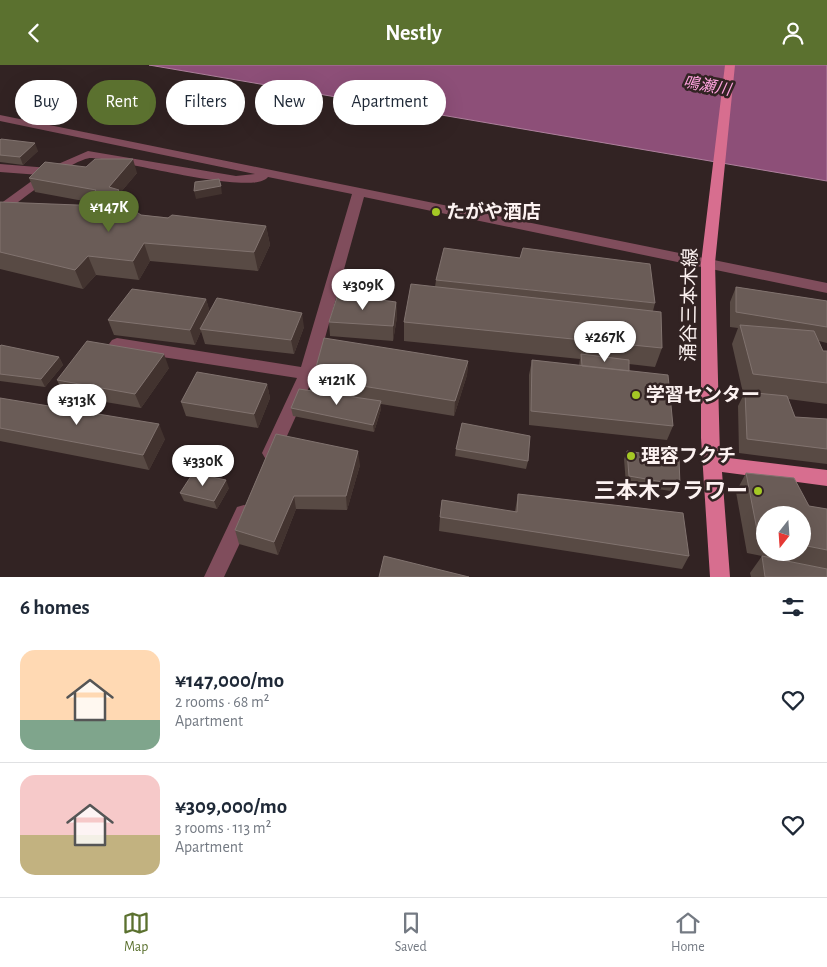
<!DOCTYPE html>
<html lang="en">
<head>
<meta charset="utf-8">
<style>
	:root { --surface:#fff; --page:#f2f2f3; --text:#1f2937; --muted:#747a83; --line:#e0e1e3; --accent:#5b712f }
	body { margin:0; font-family:"Alegreya Sans","Noto Sans JP",sans-serif; background:var(--page); color:var(--text); height:100vh; display:flex; flex-direction:column; font-size:19px; white-space:nowrap }
	* { box-sizing:border-box; margin:0 }
	p { font-size:16px; color:var(--muted) }
	.icon { flex:none; width:28px; height:28px; fill:none; stroke:currentColor; stroke-width:2; stroke-linecap:round; stroke-linejoin:round }
	.map { position:relative; height:512px; overflow:hidden }
	.side { display:flex; flex-direction:column; background:var(--surface); flex:1 }
	.side>* { flex:none }
	.top-card { position:absolute; left:15px; top:15px; width:500px; height:45px; display:flex; gap:10px }
	.needle { width:32px; rotate:197deg }
	.tools { position:absolute; left:756px; top:441px; display:grid; gap:10px }
	.tools a { display:grid; place-items:center; width:55px; height:55px; border-radius:50%; background:var(--surface); box-shadow:0 5px 20px #0002; font-size:25px }
	.price { position:absolute; translate:-50% -42px; padding:0 11px; border-radius:18px; background:#fff; color:#222; font-size:16px; line-height:32px; filter:drop-shadow(0 1px 2px #0008) }
	.price::after { content:''; position:absolute; left:50%; top:30px; width:15px; height:11px; margin-left:-8px; background:inherit; clip-path:polygon(0 0,100% 0,50% 100%) }
	.price.active { background:var(--accent); color:#fff }
	ul { padding:0; list-style:none }
	li { display:flex; align-items:center; gap:15px; height:125px; padding:0 20px }
	li+li { border-top:1px solid var(--line) }
	li span { display:grid; place-items:center; flex:none; width:140px; height:100px; border-radius:15px; color:#555 }
	li>.icon { margin-inline-start:auto }
	span .icon { width:60px; height:60px; fill:#fffc; stroke-width:1 }
	li b { font-size:21px }
	h2 { display:flex; justify-content:space-between; align-items:center; height:60px; padding:0 20px; font-size:21px }
	.chip { padding:0 18px; border-radius:22px; background:var(--surface); box-shadow:0 5px 20px #0002; font-size:18px; line-height:45px }
	.chip.active { background:var(--accent); color:#fff }
	header { display:flex; justify-content:space-between; align-items:center; height:65px; padding:0 20px; background:var(--accent); color:#fff; font-size:22px; font-weight:700 }
	.tabs { display:flex; justify-content:space-around; align-items:center; height:70px; border-top:1px solid var(--line); background:var(--surface); font-size:14px; color:var(--muted) }
	.tabs a { display:grid; justify-items:center; gap:2px }
	.tabs .active { color:var(--accent) }
	.map>svg:first-child { display:block }
	.water { fill:#8d4f78; stroke:#ae809c }
	.lines { fill:none; stroke-linecap:round; stroke-linejoin:round }
	.minor { fill:#804d5c; fill-rule:evenodd }
	.major { fill:#d76e8f; fill-rule:evenodd }
	.wall { fill:#584a44; fill-rule:evenodd }
	.shaded-wall { fill:#42332f }
	.building { fill:#6a5c57; stroke:#81736f }
	.poi-dot { fill:#a4c825; stroke:#322323; stroke-width:2 }
	.labels { text-anchor:middle; dominant-baseline:central; stroke-width:5; stroke-linejoin:round; paint-order:stroke }
	.far-water-label { font-size:16px; font-style:italic; fill:#fea3de; stroke:#322323 }
	.poi-label { font-size:19px; font-weight:bold; fill:#fcf2f1; stroke:#322323; text-anchor:start }
	.street-label { font-size:19px; fill:#fcf2f1; stroke:#322323 }
	.near-poi-label { font-size:22px; font-weight:bold; fill:#fcf2f1; stroke:#322323; text-anchor:end }
</style>
</head>
<body>
<header><svg class="icon" aria-label="back" viewBox="0 0 24 24"><path d="M15 5l-7 7 7 7"/></svg>Nestly<svg class="icon" aria-label="person" viewBox="0 0 24 24"><circle cx="12" cy="8" r="4"/><path d="M4 21q1-7 8-7t8 7"/></svg></header>
<div class="map">
<svg width="827" height="512" viewBox="0 0 827 512">
	<rect width="100%" height="100%" fill="#322323"/>
	<path class="water" d="M149 0H827V116Z"/>
	<g class="lines">
		<path class="minor" d="M0 50 827 218V228L364 132 315 309 277 393 271 395 265 393 262 388 297 313 117 285 112 283 109 279 112 275 117 273 301 302 352 129 268 112C254 132 119 94 92 93 74 92 20 136 4 148L0 149V139L40 110 0 107V99L49 103 88 86 236 111 255 109 0 56Z
			M244 440 251 442 254 448 224 512H204L237 442Z"/>
		<path class="major" d="M725 0H735L715 198 720 392 827 405V421L722 407 730 512H710L701 373V198Z"/>
	</g>
	<path class="wall" d="M0 75 38 86 23 100 0 97Z
		M137 108 120 128 124 139 121 142 141 150 266 161 270 180 258 206 150 196 139 215 96 210 83 224 0 204V137L91 141 89 137 35 127 29 113Z
		M436 215 655 238 653 246 662 283 655 302 629 299V306L673 361 667 375 529 360V310L532 295 579 301 580 294 404 276V257L435 222Z
		M736 222 827 236V278L819 276 823 286H827V339L788 334 795 352 827 354V399L739 388 738 341 744 329 743 328 732 279 738 263 730 262V237Z
		M206 234 210 248 304 262 294 289 205 279 201 266 195 280 114 270 108 255Z
		M396 237 397 252 393 276 330 271 329 257Z
		M0 281 59 292 63 300 45 322 0 316Z
		M468 296 467 310 454 351 381 339V344L374 367 293 351 291 343 314 326 313 313Z
		M169 303 141 343 64 330 57 315Z
		M267 319 270 333 258 363 186 351 181 337Z
		M0 333 165 374 149 405 0 376Z
		M276 369 360 400 347 445 296 444 278 490 239 479 235 465Z
		M456 384 528 396 526 404 455 391Z
		M627 386 680 420 677 427 626 419 624 394Z
		M746 408 809 441 827 444V512H751L750 508 762 491 747 488 736 427ZM765 450H802V488H765Z
		M229 423 217 444 184 436 180 428Z
		M518 429 689 491 682 504 439 466 440 452 515 446Z"/>
	<path class="shaded-wall" d="M35 78 38 86 23 100 20 92Z
		M133 94 137 108 120 128 124 139 113 152 108 138 109 122Z
		M221 121 222 129 196 134 194 126Z
		M266 161 270 180 258 206 254 187Z
		M144 178 150 196 139 215 133 196Z
		M88 191 96 210 83 224 75 205Z
		M206 234 210 248 200 264 201 266 195 280 190 265Z
		M396 237 397 252 393 276V261Z
		M302 248 304 262 294 289 291 275Z
		M164 289 169 303 141 343 135 329Z
		M59 292 63 300 45 322 41 314Z
		M468 296 467 310 454 351 455 336Z
		M267 319 270 333 258 363 254 349Z
		M381 336V344L374 367 373 360Z
		M159 359 165 374 149 405 143 390Z
		M358 386 360 400 347 445 346 431Z
		M226 415 229 423 217 444 214 436Z
		M294 431 296 444 278 490 274 477Z"/>
	<path class="building" d="M1 74 35 78 20 92 0 90V75Z
		M95 94H133L109 122 119 125 108 138 88 134 96 125 29 113 45 97 86 102Z
		M219 114 221 121 194 126 195 117Z
		M0 137 129 142 141 150 168 153 172 150 266 161 254 187 144 178 133 196 88 191 75 205 0 187Z
		M444 183 520 193 523 183 650 199 655 238 436 215Z
		M411 219 661 247 662 283 404 257Z
		M736 222 827 236V262L736 247Z
		M132 224 206 234 190 265 108 255Z
		M338 229 396 237 393 261 329 257Z
		M217 233 302 248 291 275 200 264Z
		M740 260 814 266 823 286H827V318L753 309Z
		M324 273 468 296 455 336 313 313Z
		M87 276 164 289 135 329 57 315Z
		M1 280 59 292 41 314 0 309V281Z
		M581 289 629 295V306L582 301Z
		M532 295 668 310 673 361 531 346Z
		M197 307 267 319 254 349 181 337Z
		M299 324 381 336 373 360 291 343Z
		M745 327 787 331 795 352 827 354V384L747 374Z
		M0 333 159 359 143 390 0 363Z
		M462 358 530 371 528 396 456 384Z
		M276 369 358 386 346 431H294L274 477 235 465Z
		M627 386 679 394 680 420 629 411Z
		M193 408 226 415 214 436 180 428Z
		M746 408 794 413 809 441 827 444V485L802 480V450H765V471L758 470Z
		M518 429 683 448 689 491 440 452 442 435 517 447Z
		M384 491 469 512H379Z
		M762 491 827 504V512H765Z"/>
	<g class="poi-dot">
		<circle cx="436" cy="147" r="5"/>
		<circle cx="636" cy="330" r="5"/>
		<circle cx="631" cy="391" r="5"/>
		<circle cx="758" cy="426" r="5"/>
	</g>
	<g class="labels">
		<g class="far-water-label">
			<text transform="translate(707 21) rotate(10)">鳴瀬川</text>
		</g>
		<g class="poi-label">
			<text x="446" y="147">たがや酒店</text>
			<text x="646" y="330">学習センター</text>
			<text x="641" y="391">理容フクチ</text>
		</g>
		<g class="street-label">
			<text transform="translate(690 240) rotate(-89)">涌谷三本木線</text>
		</g>
		<g class="near-poi-label">
			<text x="748" y="426">三本木フラワー</text>
		</g>
	</g>
</svg>
<div class="tools">
<a><svg class="needle" viewBox="-14 -14 28 28"><path d="M0-13l5 13h-10z" fill="#e53935"/><path d="M0 13l5-13h-10z" fill="#747a83"/></svg></a>
</div>
<b class="price active" style="left:109px;top:168px">¥147K</b>
<b class="price" style="left:363px;top:246px">¥309K</b>
<b class="price" style="left:605px;top:298px">¥267K</b>
<b class="price" style="left:337px;top:341px">¥121K</b>
<b class="price" style="left:77px;top:361px">¥313K</b>
<b class="price" style="left:203px;top:422px">¥330K</b>
<div class="top-card">
<a class="chip">Buy</a>
<a class="chip active">Rent</a>
<a class="chip">Filters</a>
<a class="chip">New</a>
<a class="chip">Apartment</a>
</div>
</div>
<section class="side">
<h2>6 homes<svg class="icon" aria-label="filters" viewBox="0 0 24 24"><path d="M4 7h16M4 17h16"/><circle cx="9" cy="7" r="2"/><circle cx="15" cy="17" r="2"/></svg></h2>
<ul>
<li><span style="background:linear-gradient(#ffd9b3 70%,#7fa58c 0)"><svg class="icon" aria-label="home" viewBox="0 0 24 24"><path d="M3 11l9-7 9 7M6 9v11h12V9"/></svg></span><div><b>¥147,000/mo</b><p>2 rooms · 68 m²</p><p>Apartment</p></div><svg class="icon" aria-label="heart" viewBox="0 0 24 24"><path d="M12 20l-8-8c-3-5 5-10 8-4 3-6 11-1 8 4z"/></svg></li>
<li><span style="background:linear-gradient(#f6c9c9 60%,#c2b280 0)"><svg class="icon" aria-label="home" viewBox="0 0 24 24"><path d="M3 11l9-7 9 7M6 9v11h12V9"/></svg></span><div><b>¥309,000/mo</b><p>3 rooms · 113 m²</p><p>Apartment</p></div><svg class="icon" aria-label="heart" viewBox="0 0 24 24"><path d="M12 20l-8-8c-3-5 5-10 8-4 3-6 11-1 8 4z"/></svg></li>
</ul>
</section>
<nav class="tabs">
<a class="active"><svg class="icon" aria-label="map" viewBox="0 0 24 24"><path d="M3 6l6-2 6 2 6-2v14l-6 2-6-2-6 2zM9 4v14M15 6v14"/></svg>Map</a>
<a><svg class="icon" aria-label="saved" viewBox="0 0 24 24"><path d="M7 4h10v16l-5-4-5 4z"/></svg>Saved</a>
<a><svg class="icon" aria-label="home" viewBox="0 0 24 24"><path d="M3 11l9-7 9 7M6 9v11h12V9"/></svg>Home</a>
</nav>
</body>
</html>
